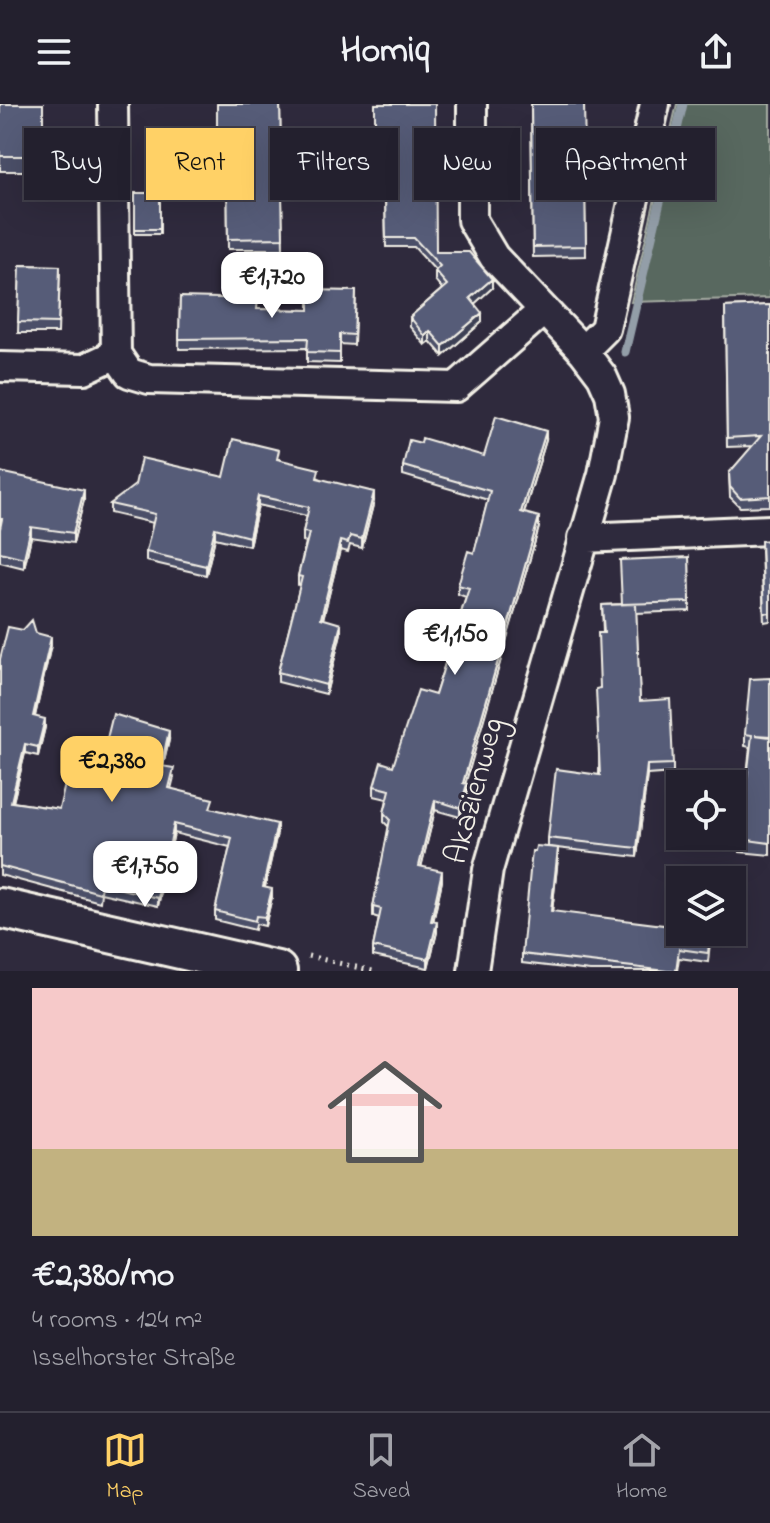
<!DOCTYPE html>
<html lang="en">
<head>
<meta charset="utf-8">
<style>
	:root { --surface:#23202e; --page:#2f2d3a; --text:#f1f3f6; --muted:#a3a3aa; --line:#403e4a; --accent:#ffd166 }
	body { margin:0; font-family:"Indie Flower",sans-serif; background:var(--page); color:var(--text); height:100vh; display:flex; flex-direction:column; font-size:30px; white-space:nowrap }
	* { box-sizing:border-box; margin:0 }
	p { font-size:26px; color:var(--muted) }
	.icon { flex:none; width:44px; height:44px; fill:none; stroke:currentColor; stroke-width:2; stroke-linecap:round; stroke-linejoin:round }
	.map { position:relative; height:867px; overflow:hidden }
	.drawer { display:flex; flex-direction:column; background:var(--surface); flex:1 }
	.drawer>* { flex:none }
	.guide { position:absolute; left:24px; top:24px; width:722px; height:72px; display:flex; gap:16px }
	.controls { position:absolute; left:666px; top:666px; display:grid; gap:16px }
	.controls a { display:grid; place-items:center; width:80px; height:80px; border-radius:0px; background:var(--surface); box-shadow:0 8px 32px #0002,0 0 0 2px var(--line); font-size:40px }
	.price { position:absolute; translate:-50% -68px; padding:0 18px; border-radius:16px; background:#fff; color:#222; font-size:26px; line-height:52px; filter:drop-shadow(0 2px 4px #0008) }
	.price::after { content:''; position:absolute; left:50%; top:48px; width:24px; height:18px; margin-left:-12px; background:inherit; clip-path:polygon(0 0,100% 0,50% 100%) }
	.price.on { background:var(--accent); color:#111 }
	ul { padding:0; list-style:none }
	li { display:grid; align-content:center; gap:16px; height:424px; padding:0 32px }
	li+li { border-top:2px solid var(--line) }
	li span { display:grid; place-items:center; height:248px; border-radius:0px; color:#555 }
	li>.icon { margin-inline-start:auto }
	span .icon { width:144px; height:144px; fill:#fffc; stroke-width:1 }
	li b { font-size:34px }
	.tag { padding:0 28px; border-radius:0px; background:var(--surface); box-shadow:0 8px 32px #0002,0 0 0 2px var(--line); font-size:28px; line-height:72px }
	.tag.on { background:var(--accent); color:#111 }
	header { display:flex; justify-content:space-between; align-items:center; height:104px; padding:0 32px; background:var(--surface); font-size:36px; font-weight:700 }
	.tabs { display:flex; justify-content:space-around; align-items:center; height:112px; border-top:2px solid var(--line); background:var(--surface); font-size:22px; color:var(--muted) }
	.tabs a { display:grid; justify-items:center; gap:4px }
	.tabs .on { color:var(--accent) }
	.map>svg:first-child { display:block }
	.green { fill:#59675e; stroke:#a6aca3; stroke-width:2 }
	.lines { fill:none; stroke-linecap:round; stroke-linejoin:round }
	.stream { stroke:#939ea8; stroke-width:9 }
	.street-casing { stroke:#f4f1e8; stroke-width:34 }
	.secondary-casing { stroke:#f4f1e8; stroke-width:44 }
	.path { stroke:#f4f1e8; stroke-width:5; stroke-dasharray:2 6; stroke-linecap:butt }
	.street { stroke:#2f2a3d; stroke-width:28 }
	.secondary { stroke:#2f2a3d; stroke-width:38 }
	.wall { fill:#4b4f67; stroke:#f4f1e8; stroke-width:2 }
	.shaded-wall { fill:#3d4054; stroke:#f4f1e8; stroke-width:2 }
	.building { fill:#575c78; stroke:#f4f1e8; stroke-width:2 }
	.labels { text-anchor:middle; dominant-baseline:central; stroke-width:6; stroke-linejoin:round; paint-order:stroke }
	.street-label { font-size:32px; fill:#f4f1e8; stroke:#2f2a3d }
</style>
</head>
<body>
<header><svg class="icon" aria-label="menu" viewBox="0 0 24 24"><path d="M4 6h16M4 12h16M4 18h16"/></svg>Homiq<svg class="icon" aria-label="share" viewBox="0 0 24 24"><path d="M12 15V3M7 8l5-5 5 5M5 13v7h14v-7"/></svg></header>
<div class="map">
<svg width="770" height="867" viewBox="0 0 770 867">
	<rect width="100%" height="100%" fill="#2f2a3d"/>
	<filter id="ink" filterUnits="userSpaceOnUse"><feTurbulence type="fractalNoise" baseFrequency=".0125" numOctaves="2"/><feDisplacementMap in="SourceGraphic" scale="16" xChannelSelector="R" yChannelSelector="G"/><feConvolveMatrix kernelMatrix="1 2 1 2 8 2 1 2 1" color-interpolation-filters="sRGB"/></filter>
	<g filter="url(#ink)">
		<path class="green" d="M677 0H770V194L631 198Z"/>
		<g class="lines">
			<path class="stream" d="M625 248 683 0"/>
			<defs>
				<path id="street" d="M113 0 116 250 129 269 149 275 456 283 544 206
					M472 0V116L494 153 583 247 602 272 610 290 614 313 603 370 488 766 473 867
					M583 247 605 225 655 0
					M0 263 84 265 116 250
					M583 434 770 426"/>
				<path id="secondary" d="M0 804 277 867"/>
			</defs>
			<use href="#street" class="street-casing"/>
			<use href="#secondary" class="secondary-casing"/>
			<path class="path" d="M308 852 373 867"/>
			<use href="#street" class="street"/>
			<use href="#secondary" class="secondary"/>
		</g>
		<path class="wall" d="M0 0H43V67H0Z
			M217 0H280L283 145H228L227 55H217Z
			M375 0 436 148 492 184 474 200 482 218 443 252 430 237 425 241 410 223V213L442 185 435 176V166L414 143H386L384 54H375Z
			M531 0 585 48H599V88H585L586 152 533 153Z
			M135 89H160V130H135Z
			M20 161 60 162 58 229H18Z
			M356 187 354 241 340 240V259L307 258V244L179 245 180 193 258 205 309 206Z
			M770 201V402L740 403 730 393 729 369 753 342 727 343 725 203Z
			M546 336 524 409 539 423 465 679 467 689 460 713 435 706 421 763 442 777 433 818 437 828 428 864 373 852V843L379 814 373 812V803L389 723 384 718V709L387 695 374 692V682L393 662 435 591 466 493 458 490V481L474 449 488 396 403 371V362L484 352Z
			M279 355 319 374 374 397 362 444 350 441 348 448 340 446 323 515 341 529 326 590 278 578V568L300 482 298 481V472L306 438 303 437V428L307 412 258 401 249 442 215 434 206 471 146 457V448L153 419 110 409V400L224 373Z
			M0 368 84 396 73 439 31 433 24 464 0 458Z
			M770 436V517L764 518 761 446Z
			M689 453 690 507 636 509 640 597 673 660V669L647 671 637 753 548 743V734L599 670 600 584 603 529 602 501 621 500Z
			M36 529 51 541 35 612 45 623 38 652 25 649 13 698 59 705 100 663 169 636 163 662 174 673 171 685 212 705 277 729 265 783 272 793 265 822 256 820 255 826 215 816V807L230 743 174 729 158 802 101 789 100 798 0 771V555Z
			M770 574V751L740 748V735L750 643 745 642V630Z
			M558 754 552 808 680 828H711L708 858 679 854 677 867H590L522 859V850Z"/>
		<path class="shaded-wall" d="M492 175V184L470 204V194Z
			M482 209V218L443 252V242Z
			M430 227V237L425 241V232Z
			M546 327V336L521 418V408Z
			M84 386V396L73 439V429Z
			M374 388V397L362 444V435Z
			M258 392V401L249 442V433Z
			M539 413V423L463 688V679Z
			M31 423V433L24 464V454Z
			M215 424V434L206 471V462Z
			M340 437V446L321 523V514Z
			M341 520V529L326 590V581Z
			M51 533V541L33 621V612Z
			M45 615V623L38 652V643Z
			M169 627V636L161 670V662Z
			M25 640V649L11 706V698Z
			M647 661V671L637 753V744Z
			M467 680V689L460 713V704Z
			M435 696V706L419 772V762Z
			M174 720V729L158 802V794Z
			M277 720V729L263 791V783Z
			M558 744V754L551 817V807Z
			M442 767V777L431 827V817Z
			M272 785V793L265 822V813Z
			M437 818V828L428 864V855Z"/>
		<path class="building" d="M0 0H43V52H0Z
			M217 0H280L283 134 228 135 227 45H217Z
			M375 0H435L436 148H469L492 175 470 194 482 209 443 242 430 227 425 232 410 213 447 181 435 167 440 162 414 134H386L384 44H375Z
			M531 0H584L585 48H599V79H585L586 142 533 143Z
			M135 89H160V125H135Z
			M20 161 60 162 58 219 18 218Z
			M309 186 356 187 354 231 340 230V249L307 248 308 234 179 235 180 193 258 195 257 205 309 206Z
			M770 201V392L740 394 730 383 729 369 761 332 727 334 725 203Z
			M496 312 546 327 521 408 539 413 463 679 467 680 460 704 435 696 419 762 442 767 431 817 437 818 428 855 373 843 381 805 373 803 390 715 384 709 390 686 374 682 381 658 393 662 418 586 435 591 469 484 458 481 468 447 474 449 490 387 403 362 409 336 421 339 422 334 484 352Z
			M233 335 279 346 277 355 319 365 317 374 374 388 362 435 350 432 348 439 340 437 321 514 341 520 326 581 278 568 302 473 298 472 309 429 303 428 309 403 258 392 249 433 215 424 206 462 146 448 155 410 110 400 135 381 141 354 224 373Z
			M0 368 84 386 73 429 31 423 24 454 0 448V425L2 415H0Z
			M770 436V514V508L764 509 761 437Z
			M689 453 690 498 622 500 620 456Z
			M636 500 640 597 670 595 673 660 647 661 637 744 548 734 556 665 600 671 596 585 600 584 598 529H604L602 501Z
			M32 516 36 529 51 533 33 612 45 615 38 643 25 640 11 698 59 705 71 656 100 663 113 610 169 627 161 662 174 664 169 684 213 695 210 704 277 720 263 783 272 785 265 813 256 812 255 817 215 807 232 734 174 720 158 794 101 780 100 789 0 762V555L8 523 23 526Z
			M770 574V632L755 631 770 633V739L740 735 752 631 745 630 750 575Z
			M536 742 558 744 551 807 680 823V820V828H710L708 849 679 845 676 867H667L522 850 532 747H535Z"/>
	</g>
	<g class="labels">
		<g class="street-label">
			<text transform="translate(476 687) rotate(-75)">Akazienweg</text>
		</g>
	</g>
</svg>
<div class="controls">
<a><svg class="icon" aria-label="locate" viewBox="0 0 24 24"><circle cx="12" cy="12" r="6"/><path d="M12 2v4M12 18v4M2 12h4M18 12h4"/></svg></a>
<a><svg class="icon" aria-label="layers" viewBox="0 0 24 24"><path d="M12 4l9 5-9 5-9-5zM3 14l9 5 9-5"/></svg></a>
</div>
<b class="price" style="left:272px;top:216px">€1,720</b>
<b class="price" style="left:455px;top:573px">€1,150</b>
<b class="price on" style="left:112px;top:700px">€2,380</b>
<b class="price" style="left:145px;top:805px">€1,750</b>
<div class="guide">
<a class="tag">Buy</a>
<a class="tag on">Rent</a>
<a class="tag">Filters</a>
<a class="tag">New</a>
<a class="tag">Apartment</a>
</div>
</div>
<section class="drawer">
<ul>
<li><span style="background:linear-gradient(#f6c9c9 65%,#c2b280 0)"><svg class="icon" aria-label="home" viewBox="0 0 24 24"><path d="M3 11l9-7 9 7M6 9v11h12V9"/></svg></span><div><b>€2,380/mo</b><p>4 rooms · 124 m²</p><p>Isselhorster Straße</p></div></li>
</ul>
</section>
<nav class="tabs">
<a class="on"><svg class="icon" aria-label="map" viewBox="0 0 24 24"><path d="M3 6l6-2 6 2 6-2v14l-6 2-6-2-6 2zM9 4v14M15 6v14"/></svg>Map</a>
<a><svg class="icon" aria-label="saved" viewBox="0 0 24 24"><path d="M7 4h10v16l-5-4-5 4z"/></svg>Saved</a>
<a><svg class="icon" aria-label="home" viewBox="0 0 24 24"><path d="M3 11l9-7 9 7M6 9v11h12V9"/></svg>Home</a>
</nav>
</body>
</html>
